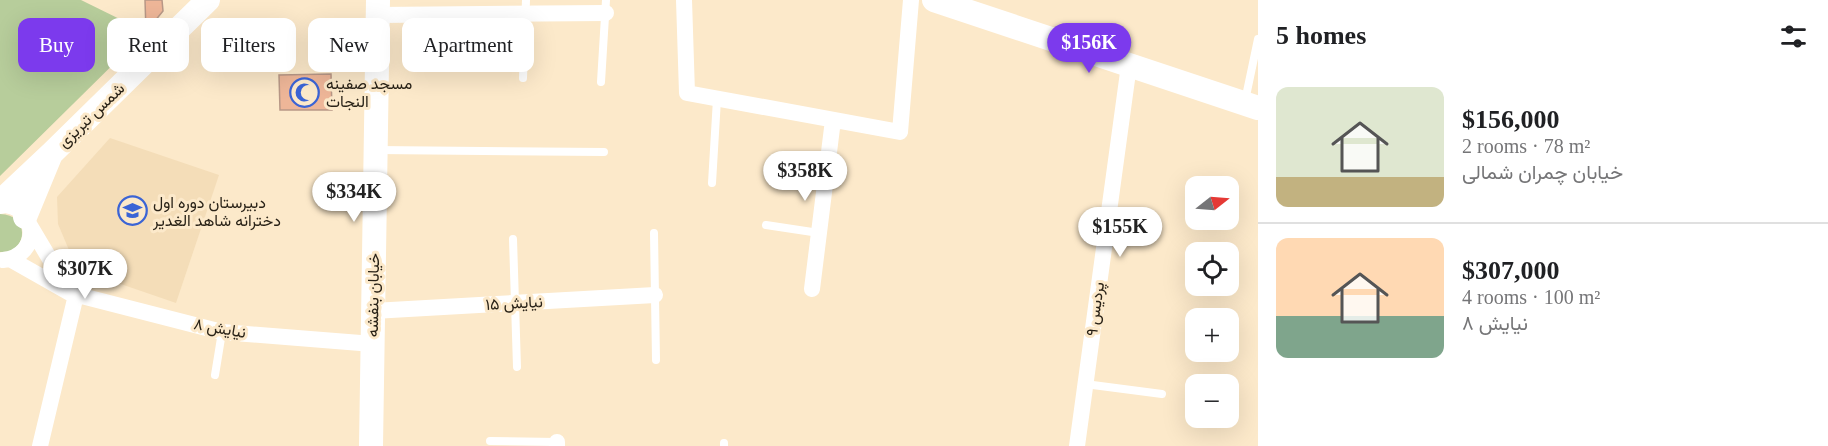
<!DOCTYPE html>
<html lang="en">
<head>
<meta charset="utf-8">
<style>
	:root { --surface:#fff; --page:#f2f2f2; --text:#202124; --muted:#757577; --line:#e0e0e0; --accent:#7c3aed }
	body { margin:0; font-family:"Times New Roman",Vazirmatn,serif; background:var(--page); color:var(--text); height:100vh; display:flex; flex-direction:column; font-size:22px; white-space:nowrap }
	* { box-sizing:border-box; margin:0 }
	p { font-size:20px; color:var(--muted) }
	.icon { flex:none; width:33px; height:33px; fill:none; stroke:currentColor; stroke-width:2; stroke-linecap:round; stroke-linejoin:round }
	.map { position:relative; flex:1; overflow:hidden }
	.details { display:flex; flex-direction:column; background:var(--surface); width:570px }
	.details>* { flex:none }
	.top-card { position:absolute; left:18px; top:18px; width:570px; height:54px; display:flex; gap:12px }
	.needle { width:39px; rotate:73deg }
	.tools { position:absolute; left:1185px; top:176px; display:grid; gap:12px }
	.tools a { display:grid; place-items:center; width:54px; height:54px; border-radius:12px; background:var(--surface); box-shadow:0 6px 24px #0002; font-size:30px }
	.price { position:absolute; translate:-50% -51px; padding:0 14px; border-radius:21px; background:#fff; color:#222; font-size:20px; line-height:39px; filter:drop-shadow(0 2px 3px #0008) }
	.price::after { content:''; position:absolute; left:50%; top:36px; width:18px; height:14px; margin-left:-9px; background:inherit; clip-path:polygon(0 0,100% 0,50% 100%) }
	.price.selected { background:var(--accent); color:#fff }
	ul { padding:0; list-style:none }
	li { display:flex; align-items:center; gap:18px; height:150px; padding:0 18px }
	li+li { border-top:2px solid var(--line) }
	li span { display:grid; place-items:center; flex:none; width:168px; height:120px; border-radius:12px; color:#555 }
	li>.icon { margin-inline-start:auto }
	span .icon { width:72px; height:72px; fill:#fffc; stroke-width:1 }
	li b { font-size:26px }
	h2 { display:flex; justify-content:space-between; align-items:center; height:72px; padding:0 18px; font-size:26px }
	.tag { padding:0 21px; border-radius:12px; background:var(--surface); box-shadow:0 6px 24px #0002; font-size:21px; line-height:54px }
	.tag.selected { background:var(--accent); color:#fff }
	main { display:flex; flex:1; min-height:0 }
	.map>svg:first-child { display:block }
	.built { fill:#f4ddb8 }
	.green { fill:#b7cd9b }
	.building { fill:#eeb698; stroke:#b89887; stroke-width:1.5 }
	.lines { fill:none; stroke-linecap:round; stroke-linejoin:round }
	.lane { stroke:#fff; stroke-width:8 }
	.street { stroke:#fff; stroke-width:16 }
	.secondary { stroke:#fff; stroke-width:24 }
	.labels { text-anchor:middle; dominant-baseline:central; stroke-width:6; stroke-linejoin:round; paint-order:stroke }
	.poi-label { font-size:16px; fill:#292217; stroke:#fce9ca; text-anchor:start }
	.street-label { font-size:16px; fill:#292217; stroke:#fce9ca }
</style>
</head>
<body>
<main>
<div class="map">
<svg width="1258" height="446" viewBox="0 0 1258 446">
	<rect width="100%" height="100%" fill="#fce9ca"/>
	<path class="built" d="M110 138 219 175 176 303 77 269 58 224 57 197Z"/>
	<path class="green" d="M0 0H81L146 32 0 176Z
		M0 214C30 214 29 254 0 252Z"/>
	<path class="building" d="M145 0H162L163 11 146 32Z
		M331 74 332 110H280L279 75Z"/>
	<g class="lines">
		<path class="lane" d="M523 78 526 0
			M601 82 606 0
			M1245 101 1258 39
			M376 150 604 152
			M712 183 717 99
			M766 225 819 233
			M654 233 656 360
			M513 239 517 367
			M215 375 222 332
			M1085 384 1162 394
			M490 441 557 442
			M724 446V443"/>
		<path class="street" d="M684 0 687 93 900 132 911 0
			M378 15 606 13
			M0 205C38 204 42 256 3 260
			M10 259 70 293 29 224
			M812 289 833 120
			M70 293 222 332 373 344
			M373 311 655 295
			M40 446 76 295
			M557 446V442
			M1077 446 1129 65"/>
		<path class="secondary" d="M934 0 1258 108
			M51 154 208 0
			M0 202 51 154 25 217
			M371 446 378 0"/>
	</g>
	<defs>
		<symbol id="mosque-ring" viewBox="-11 -11 22 22"><circle r="9.5" fill="#fce9ca" stroke="#3b64d5" stroke-width="1.5"/><path d="M3.5-4.9A6 6 0 1 0 3.5 4.9A5 5 0 1 1 3.5-4.9Z" fill="#3b64d5"/></symbol>
		<symbol id="school-ring" viewBox="-11 -11 22 22"><circle r="9.5" fill="#fce9ca" stroke="#3b64d5" stroke-width="1.5"/><path d="M0-5L7-2L0 1L-7-2ZM-4 1L0 2.5L4 1V4Q0 6-4 4Z" fill="#3b64d5"/></symbol>
	</defs>
	<g fill-rule="evenodd">
		<use href="#mosque-ring" x="288" y="76" width="33" height="33"/>
		<use href="#school-ring" x="116" y="194" width="33" height="33"/>
	</g>
	<g class="labels">
		<g class="poi-label">
			<text x="326" y="83">مسجد صفینه<tspan x="326" dy="18">النجات</tspan></text>
			<text x="153" y="202">دبیرستان دوره اول<tspan x="153" dy="18">دخترانه شاهد الغدیر</tspan></text>
		</g>
		<g class="street-label">
			<text transform="translate(91 115) rotate(-44)">شمس تبریزی</text>
			<text transform="translate(373 295) rotate(-89)">خیابان بنفشه</text>
			<text transform="translate(514 303) rotate(-3)">نیایش ۱۵</text>
			<text transform="translate(1095 309) rotate(-82)">پردیس ۹</text>
			<text transform="translate(220 328) rotate(10)">نیایش ۸</text>
		</g>
	</g>
</svg>
<div class="tools">
<a><svg class="needle" viewBox="-14 -14 28 28"><path d="M0-13l5 13h-10z" fill="#e53935"/><path d="M0 13l5-13h-10z" fill="#757577"/></svg></a>
<a><svg class="icon" aria-label="locate" viewBox="0 0 24 24"><circle cx="12" cy="12" r="6"/><path d="M12 2v4M12 18v4M2 12h4M18 12h4"/></svg></a>
<a>+</a>
<a>−</a>
</div>
<b class="price selected" style="left:1089px;top:74px">$156K</b>
<b class="price" style="left:805px;top:202px">$358K</b>
<b class="price" style="left:354px;top:223px">$334K</b>
<b class="price" style="left:1120px;top:258px">$155K</b>
<b class="price" style="left:85px;top:300px">$307K</b>
<div class="top-card">
<a class="tag selected">Buy</a>
<a class="tag">Rent</a>
<a class="tag">Filters</a>
<a class="tag">New</a>
<a class="tag">Apartment</a>
</div>
</div>
<section class="details">
<h2>5 homes<svg class="icon" aria-label="filters" viewBox="0 0 24 24"><path d="M4 7h16M4 17h16"/><circle cx="9" cy="7" r="2"/><circle cx="15" cy="17" r="2"/></svg></h2>
<ul>
<li><span style="background:linear-gradient(#dfe7d0 75%,#c2b280 0)"><svg class="icon" aria-label="home" viewBox="0 0 24 24"><path d="M3 11l9-7 9 7M6 9v11h12V9"/></svg></span><div><b>$156,000</b><p>2 rooms · 78 m²</p><p>خیابان چمران شمالی</p></div></li>
<li><span style="background:linear-gradient(#ffd9b3 65%,#7fa58c 0)"><svg class="icon" aria-label="home" viewBox="0 0 24 24"><path d="M3 11l9-7 9 7M6 9v11h12V9"/></svg></span><div><b>$307,000</b><p>4 rooms · 100 m²</p><p>نیایش ۸</p></div></li>
</ul>
</section>
</main>
</body>
</html>
